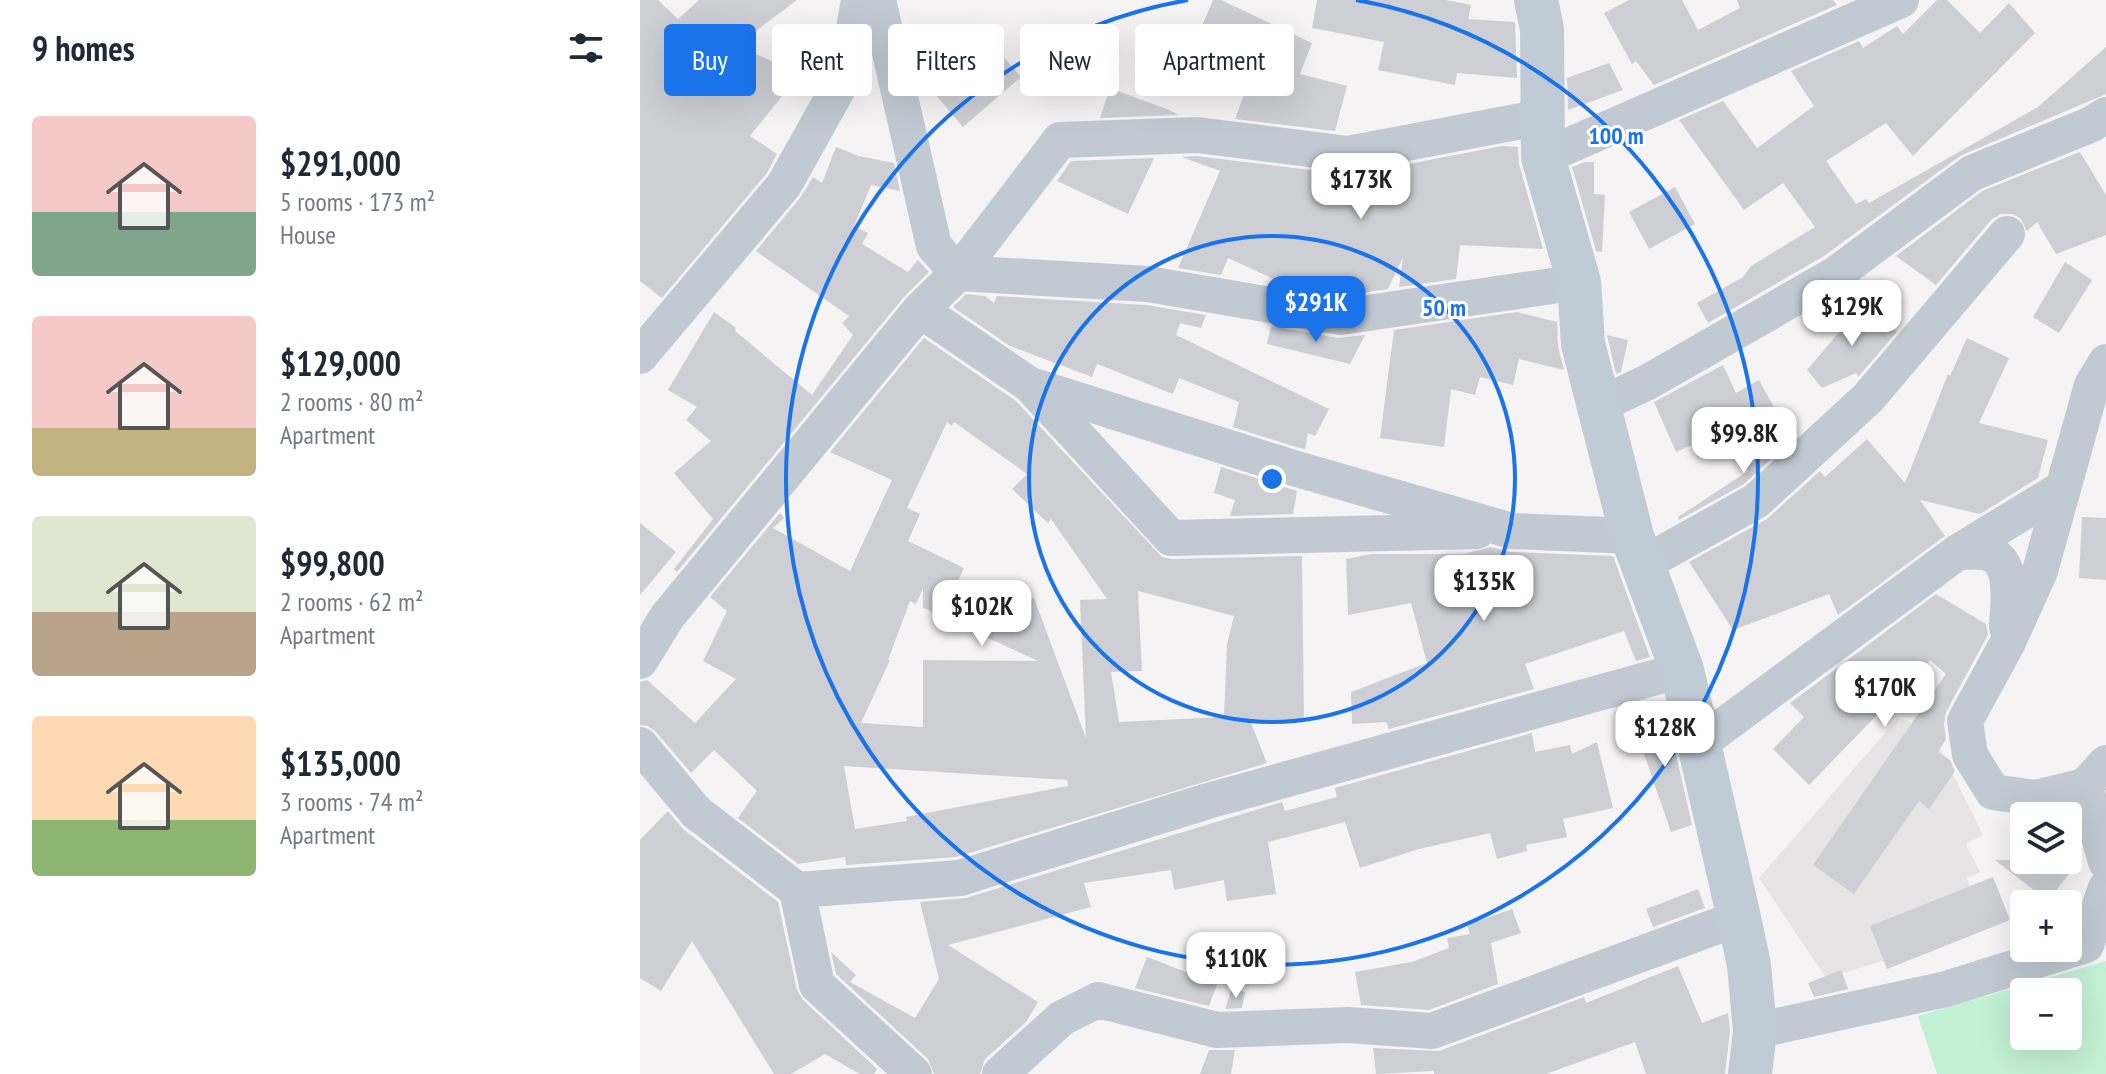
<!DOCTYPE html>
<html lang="en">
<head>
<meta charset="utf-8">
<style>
	:root { --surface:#fff; --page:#f6f6f7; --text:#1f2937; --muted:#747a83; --accent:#1a73e8 }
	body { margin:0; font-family:"PT Sans Narrow",sans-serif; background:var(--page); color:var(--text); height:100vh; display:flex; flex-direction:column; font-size:30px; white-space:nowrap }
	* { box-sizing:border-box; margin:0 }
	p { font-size:26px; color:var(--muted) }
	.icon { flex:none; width:44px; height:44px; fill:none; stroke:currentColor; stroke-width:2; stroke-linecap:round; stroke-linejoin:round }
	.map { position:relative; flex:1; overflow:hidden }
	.details { display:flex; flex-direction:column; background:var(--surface); width:640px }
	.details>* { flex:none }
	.hud { position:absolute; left:24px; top:24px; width:760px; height:72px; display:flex; gap:16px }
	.fabs { position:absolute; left:1370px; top:802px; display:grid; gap:16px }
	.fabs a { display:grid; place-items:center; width:72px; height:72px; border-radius:8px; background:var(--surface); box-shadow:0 8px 32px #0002; font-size:40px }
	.price { position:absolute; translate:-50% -68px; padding:0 18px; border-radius:16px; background:#fff; color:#222; font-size:26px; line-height:52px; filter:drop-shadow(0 2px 4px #0008) }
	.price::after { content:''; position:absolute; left:50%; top:48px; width:24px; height:18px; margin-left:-12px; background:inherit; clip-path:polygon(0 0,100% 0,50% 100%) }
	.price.current { background:var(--accent); color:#fff }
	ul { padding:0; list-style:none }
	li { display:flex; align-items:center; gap:24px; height:200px; padding:0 32px }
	li span { display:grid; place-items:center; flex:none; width:224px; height:160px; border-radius:8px; color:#555 }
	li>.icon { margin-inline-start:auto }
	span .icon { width:96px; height:96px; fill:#fffc; stroke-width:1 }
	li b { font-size:34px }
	h2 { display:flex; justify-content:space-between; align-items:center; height:96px; padding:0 32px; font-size:34px }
	.chip { padding:0 28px; border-radius:8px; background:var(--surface); box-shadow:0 8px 32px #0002; font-size:28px; line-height:72px }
	.chip.current { background:var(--accent); color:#fff }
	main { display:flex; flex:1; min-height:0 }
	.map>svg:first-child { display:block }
	.education { fill:#e6e4e5 }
	.green { fill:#c3f1d5; fill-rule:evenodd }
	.building { fill:#cdcfd5; fill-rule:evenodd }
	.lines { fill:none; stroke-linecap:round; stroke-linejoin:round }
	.street { stroke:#c1cad2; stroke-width:36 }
	.secondary { stroke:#c1cbd6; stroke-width:44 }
	.ring { fill:none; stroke:#1a73e8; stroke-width:4 }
	.centre { fill:#1a73e8; stroke:#fff; stroke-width:4 }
	.ring-label { font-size:24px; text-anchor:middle; font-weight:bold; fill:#1a73e8; stroke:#fff; stroke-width:6; stroke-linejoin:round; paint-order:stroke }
</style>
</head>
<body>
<main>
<section class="details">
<h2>9 homes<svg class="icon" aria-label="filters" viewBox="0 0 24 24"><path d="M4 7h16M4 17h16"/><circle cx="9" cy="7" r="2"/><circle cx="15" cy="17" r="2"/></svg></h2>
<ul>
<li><span style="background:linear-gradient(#f6c9c9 60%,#7fa58c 0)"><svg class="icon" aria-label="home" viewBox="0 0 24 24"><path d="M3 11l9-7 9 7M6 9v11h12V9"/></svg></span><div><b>$291,000</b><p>5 rooms · 173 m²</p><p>House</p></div></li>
<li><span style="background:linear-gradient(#f6c9c9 70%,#c2b280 0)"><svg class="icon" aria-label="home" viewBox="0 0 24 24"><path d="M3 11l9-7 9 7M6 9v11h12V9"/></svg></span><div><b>$129,000</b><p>2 rooms · 80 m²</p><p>Apartment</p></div></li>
<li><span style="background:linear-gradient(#dfe7d0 60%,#b9a48a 0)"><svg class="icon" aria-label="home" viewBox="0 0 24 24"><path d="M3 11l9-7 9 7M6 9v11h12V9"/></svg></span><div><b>$99,800</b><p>2 rooms · 62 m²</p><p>Apartment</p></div></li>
<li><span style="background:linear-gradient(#ffd9b3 65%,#8fb573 0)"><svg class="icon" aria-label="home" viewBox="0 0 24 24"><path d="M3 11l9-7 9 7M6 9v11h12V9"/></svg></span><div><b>$135,000</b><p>3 rooms · 74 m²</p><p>Apartment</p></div></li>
</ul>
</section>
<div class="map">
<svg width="1466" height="1074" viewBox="0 0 1466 1074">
	<rect width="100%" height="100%" fill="#f5f3f3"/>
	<path class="education" d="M1258 718 1291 730 1343 835 1326 844 1340 872 1327 878 1346 930 1186 978 1119 878Z"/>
	<path class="green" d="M1466 961V1074H1297L1278 1016ZM1384 992H1428V1036H1384Z"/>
	<path class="building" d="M0 0H18L38 19 59 0H157L97 45 154 72 143 95 110 136 137 154 127 173 22 298 0 281Z
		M573 0H581L672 43 660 74 707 86 695 131 595 119 607 86 568 68 582 37 561 28Z
		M677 0H806L831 5 828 19 875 22 877 78 817 73 815 85 738 70 744 42 672 28Z
		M989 0H1042L1058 30 1100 8 1097 0H1193L1197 5 1014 85 996 61 992 64 964 13Z
		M1297 0H1307L1340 33 1369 3 1395 33 1273 156 1246 123 1186 161 1216 204 1226 199 1229 203 1398 107 1466 47V94L1320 156 1184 256 1068 323 1057 303 1103 277 1111 266 1175 227 1143 183 1104 210 1039 120 1083 101 1117 148 1174 106 1151 71 1219 41 1223 48 1257 26 1263 34Z
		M341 31 381 77 323 127 283 80Z
		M969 63 983 90 928 110 927 78Z
		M470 88 529 110 539 115 460 118Z
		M862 146 878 147 879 164 903 249 820 245 816 279 759 287 763 257 748 289 701 296 641 285 642 283 588 258 581 275 538 268 580 171 542 157 556 156 711 175Z
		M196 147 219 156 254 163 260 191 231 185 214 226 228 233 222 244 268 272 278 260 289 272 264 297 37 572 34 569 73 519 34 473 71 441 46 420 57 407 28 390 74 312 96 328 95 331 172 395 213 335 202 323 209 316 116 251 160 198 173 177 182 183Z
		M1440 152 1466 195V235L1416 254 1397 222 1387 231 1380 218 1372 214H1361L1351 220 1296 285 1256 256 1342 191Z
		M514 158 488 214 417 181 431 161Z
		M945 162H954V194L965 195 962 252 956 251 932 167Z
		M1035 187 1055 224 1009 249 989 212Z
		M1425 262 1452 280 1419 333 1393 317Z
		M326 294 345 296 354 303 357 296 506 305 566 315 561 328 540 323 536 335 689 409 675 436 668 433 665 449 656 447 593 427 599 402 539 378 533 394 457 364 452 377 370 346 313 307Z
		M1223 304 1257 332 1218 377 1216 373 1182 388 1167 370Z
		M877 312 917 322 918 346 924 370 879 359 873 385 840 377 835 395 811 389 804 447 740 438 754 330Z
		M631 326 697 338 725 335 710 364 627 344Z
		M967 335 988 340 981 372 976 374Z
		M284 338 376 401 522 557 531 559 662 556 664 722 611 723 627 763 316 857 206 865 205 857 158 864 98 818 117 791 74 750 51 773 16 732 8 726 0 725V682L7 680 55 723 96 679 63 661 87 611 70 597 140 513 144 518 133 528 210 571 252 480 190 452ZM307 422 312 426 314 422 387 474 372 489 408 523 411 519 467 599 440 600 446 738 394 598 320 625 398 661 283 660V727L221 723 250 660H248L270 601 276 604 283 588V608L302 616 324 568 268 541 280 514 267 508ZM498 591 594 616 587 644 584 717 479 722 471 672 502 671ZM204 766 427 780 428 786 266 817 267 821 215 829Z
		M1327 338 1369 358 1339 423 1408 440 1398 478 1340 514 1280 500 1305 536 1198 615 1189 594 1093 630 1049 562 1127 519 1180 471 1185 477 1227 439 1265 483 1308 374 1310 376Z
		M1083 365 1096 393 1119 380 1135 409 1036 452 1014 402Z
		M1150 433 1154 438 1104 484 1039 520 1038 517 1108 471 1105 468Z
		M581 467 657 491 653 514 590 516 595 500 574 493Z
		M1442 517 1466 518V580L1439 578Z
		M0 523 36 552 0 595Z
		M850 547 871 552 973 556 1010 657 996 661 984 631 885 664 894 689 749 729 746 722 712 724 711 692 787 663 771 603 708 615 706 559 732 554H824Z
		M1296 594 1346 624 1348 635 1306 712 1304 724 1306 739 1298 752 1310 760 1315 771 1289 809 1279 801 1214 894 1173 865 1306 674 1290 660 1169 785 1133 749 1164 717 1150 703Z
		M1026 710 1052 825 1031 832 994 725Z
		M892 733 895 752 930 745 932 754 957 742 973 808 923 819 927 837 886 845 887 851 857 859 850 833 779 849 720 868 705 822 628 842 636 894 587 901 584 880 534 890 531 870 444 883 451 907 308 945 398 1002 386 1022 345 1059 340 1074H294L288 1059 196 974 191 952 216 975 210 982 275 1018 299 979 280 902 326 898 642 802 645 811 697 797 695 788Z
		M28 811 43 829 138 902 157 990 163 1000 237 1069 234 1074H220L185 1054 151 1074H134L52 941 21 991 0 978V840Z
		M1355 860H1419L1432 870 1408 901Z
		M1353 877 1370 920 1247 969 1230 926Z
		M1058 889 1065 908 1013 927 1006 909Z
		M872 909 881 933 851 943 858 984 789 1010 721 1005 715 972 772 962 809 948 807 938 830 934 827 925Z
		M507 957 577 984 569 1006 495 988Z
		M1038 966 1062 1023 1088 1013 1090 1031 1085 1074H1006L995 1042 906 1074H794V1071L736 1074 733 1048 799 1051 944 997 946 1003Z
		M1201 970 1208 989 1174 997 1168 983Z
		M592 989 605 992 602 1008 585 1009Z
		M569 1050H595L591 1074H560Z"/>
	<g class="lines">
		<path class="street" d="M238 0 294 246 318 273 508 284 701 317 939 282
			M903 157 1261 0
			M280 310 390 385 650 467 872 531 992 536
			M0 356 144 185 206 74 219 0
			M1466 362 1452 385 1400 571 1367 644 1325 721 1330 755 1353 792 1395 798 1445 786 1466 763
			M391 386 531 538 837 531
			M959 405 1008 382 1196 274 1332 173 1452 124 1466 115
			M1318 552C1326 552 1336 551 1345 552 1376 558 1368 604 1367 627
			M1003 564 1116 501 1228 398 1367 234
			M0 661 27 617 280 310 318 273 420 140 557 135 708 154 902 117
			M1059 744 1318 552 1423 488
			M0 745 56 812 157 890 320 878 568 801 1042 670
			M1445 786 1466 862
			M157 890 177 985 274 1074
			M1115 1031 1306 989 1446 945 1466 888
			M360 1074 422 1018 458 1000 577 1030 708 1025 792 1031 1099 918"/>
		<path class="secondary" d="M896 0 902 29 903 157 939 282 943 344 992 536 1042 670 1099 918 1109 965 1115 1031 1110 1074"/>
	</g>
	<g class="ring">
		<circle cx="632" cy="479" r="243"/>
		<path d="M716 0A486 486 0 1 1 548 0"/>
	</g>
	<circle cx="632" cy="479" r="12" class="centre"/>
	<g class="ring-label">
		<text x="976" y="144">100 m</text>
		<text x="804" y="316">50 m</text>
	</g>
</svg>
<div class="fabs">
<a><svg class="icon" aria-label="layers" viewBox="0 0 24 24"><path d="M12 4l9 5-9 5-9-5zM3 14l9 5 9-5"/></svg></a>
<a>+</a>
<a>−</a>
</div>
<b class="price" style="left:721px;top:221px">$173K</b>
<b class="price current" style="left:676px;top:344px">$291K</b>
<b class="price" style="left:1212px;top:348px">$129K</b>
<b class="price" style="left:1104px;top:475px">$99.8K</b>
<b class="price" style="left:844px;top:623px">$135K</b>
<b class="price" style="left:342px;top:648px">$102K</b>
<b class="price" style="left:1245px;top:729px">$170K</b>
<b class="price" style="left:1025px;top:769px">$128K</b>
<b class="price" style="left:596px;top:1000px">$110K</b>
<div class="hud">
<a class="chip current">Buy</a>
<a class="chip">Rent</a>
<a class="chip">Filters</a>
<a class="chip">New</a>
<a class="chip">Apartment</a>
</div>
</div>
</main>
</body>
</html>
